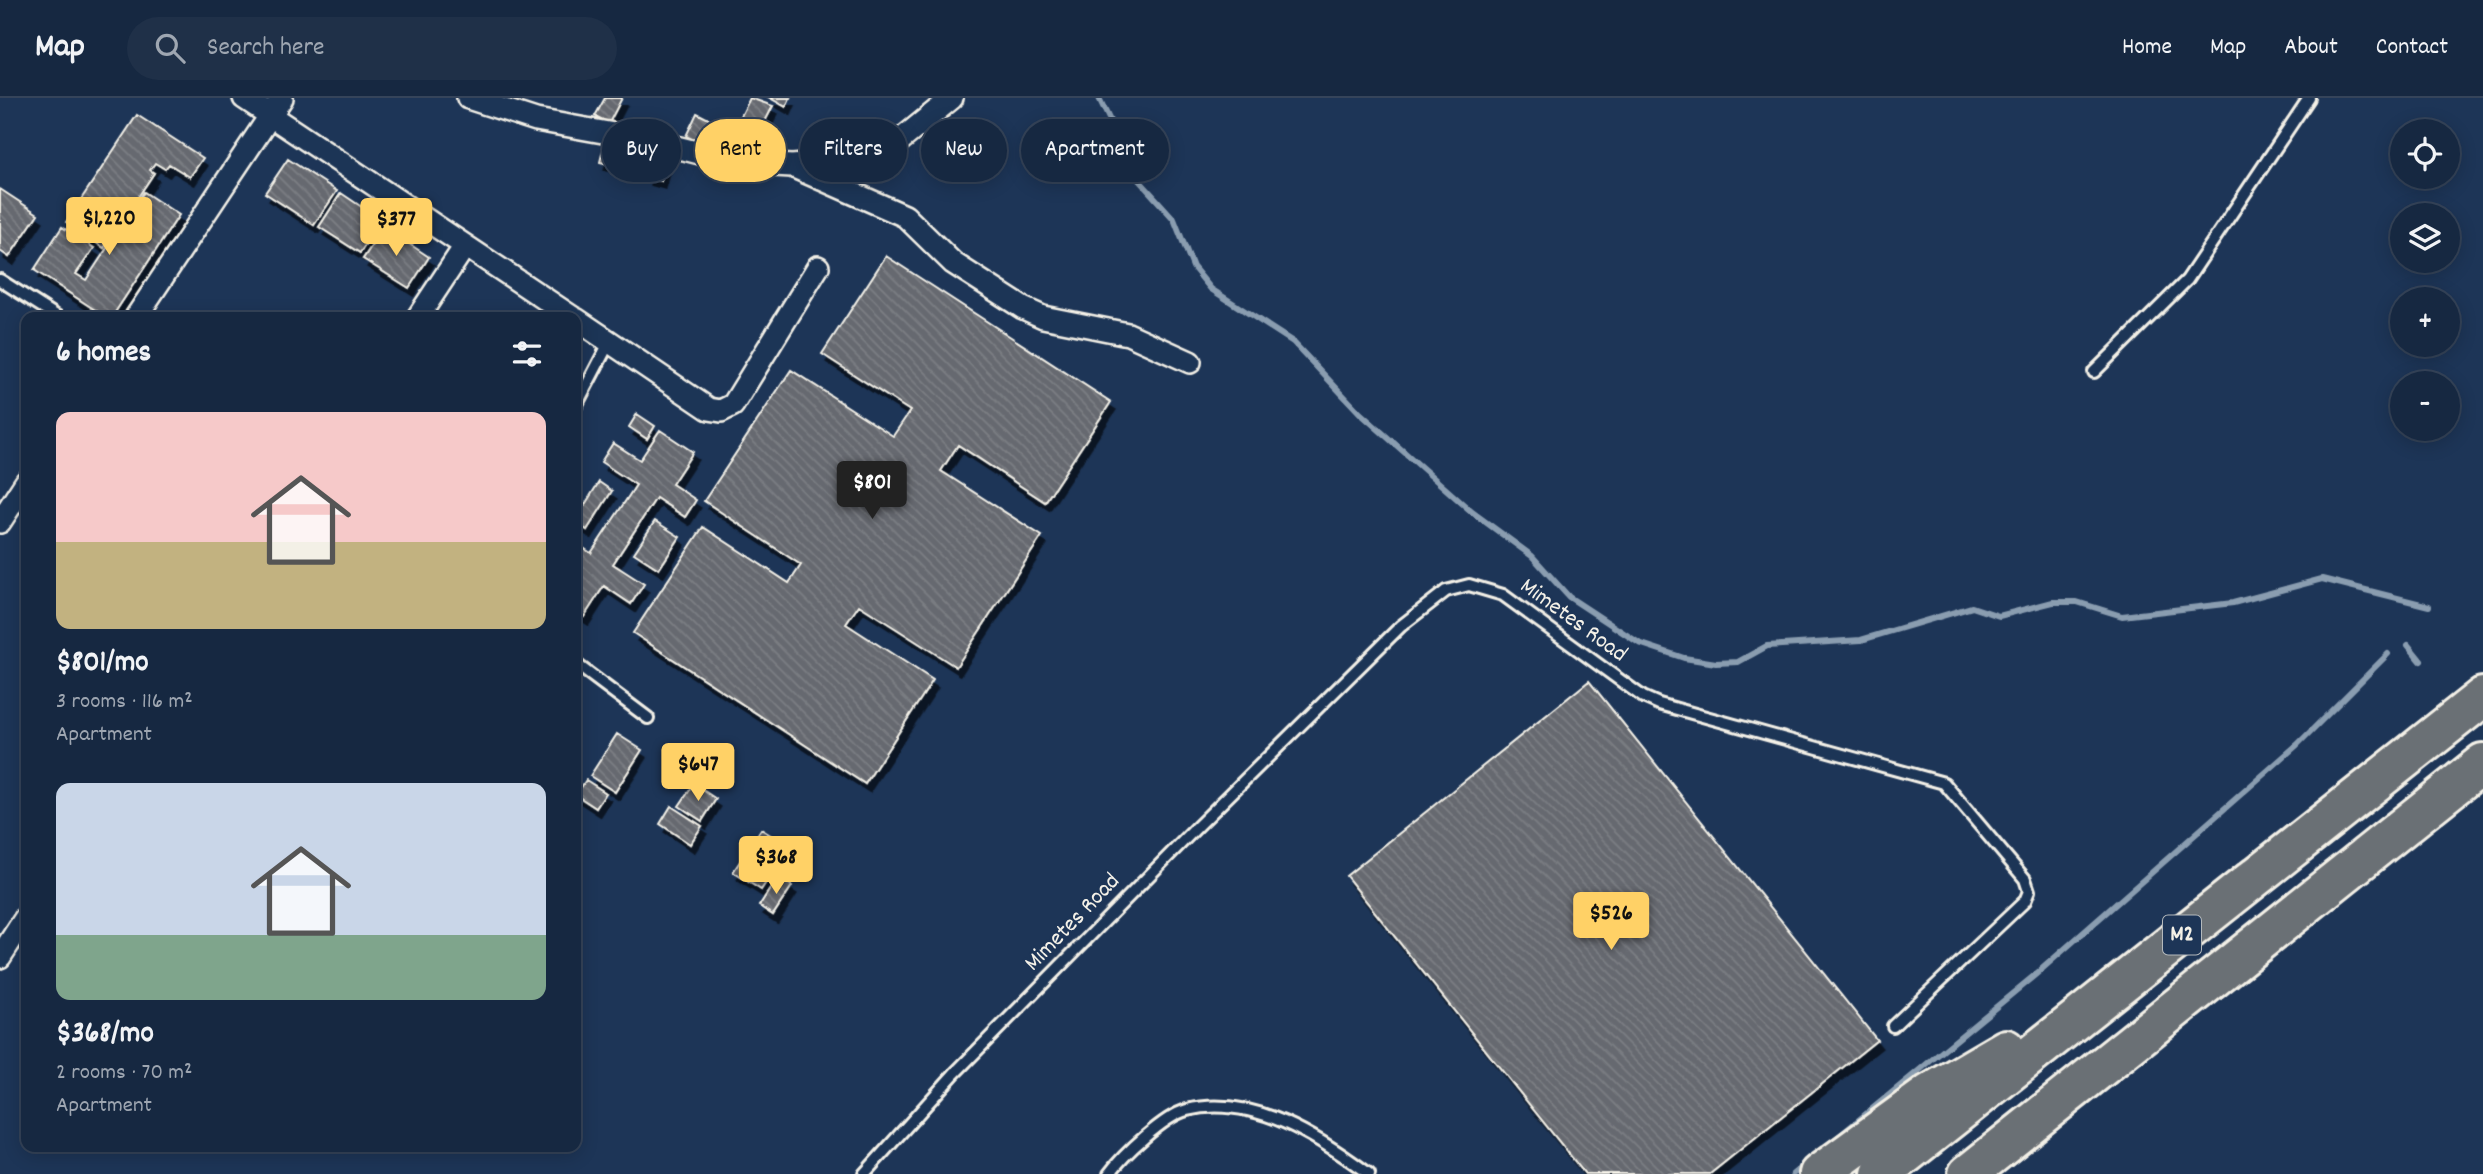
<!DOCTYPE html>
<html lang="en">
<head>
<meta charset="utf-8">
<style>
	:root { --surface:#162841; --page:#1f3048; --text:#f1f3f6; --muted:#9ea6b1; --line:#35445a; --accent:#ffd166 }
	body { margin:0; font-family:Dekko,sans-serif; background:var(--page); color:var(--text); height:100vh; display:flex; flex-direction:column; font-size:26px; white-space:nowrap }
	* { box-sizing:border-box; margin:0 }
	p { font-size:23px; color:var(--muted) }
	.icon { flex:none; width:38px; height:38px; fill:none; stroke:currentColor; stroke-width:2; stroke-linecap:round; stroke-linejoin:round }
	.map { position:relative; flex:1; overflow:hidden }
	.drawer { position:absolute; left:21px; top:214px; width:560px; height:840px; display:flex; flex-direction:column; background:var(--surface); border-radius:14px; box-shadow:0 4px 18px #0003,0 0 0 2px var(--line) }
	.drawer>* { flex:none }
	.top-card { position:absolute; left:602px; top:21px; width:665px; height:63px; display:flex; gap:14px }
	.buttons { position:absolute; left:2390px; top:21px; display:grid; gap:14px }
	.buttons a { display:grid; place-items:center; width:70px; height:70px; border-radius:50%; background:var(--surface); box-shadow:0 4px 18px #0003,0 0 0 2px var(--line); font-size:35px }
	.price { position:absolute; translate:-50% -60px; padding:0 16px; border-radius:7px; background:var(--accent); color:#111; font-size:23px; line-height:46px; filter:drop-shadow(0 2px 4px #0008) }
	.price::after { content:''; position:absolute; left:50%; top:42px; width:21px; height:16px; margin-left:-10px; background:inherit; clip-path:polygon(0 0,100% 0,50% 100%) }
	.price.selected { background:#222; color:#fff }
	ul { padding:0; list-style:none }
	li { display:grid; align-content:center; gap:14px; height:371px; padding:0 35px }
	li span { display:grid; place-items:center; height:217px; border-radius:14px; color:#555 }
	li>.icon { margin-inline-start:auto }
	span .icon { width:126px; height:126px; fill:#fffc; stroke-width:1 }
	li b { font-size:30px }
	h2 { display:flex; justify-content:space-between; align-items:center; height:84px; padding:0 35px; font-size:30px }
	.chip { padding:0 24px; border-radius:32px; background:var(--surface); box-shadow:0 4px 18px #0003,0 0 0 2px var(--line); font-size:24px; line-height:63px }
	.chip.selected { background:var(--accent); color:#111 }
	header { display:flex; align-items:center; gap:42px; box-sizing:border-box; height:98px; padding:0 35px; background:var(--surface); border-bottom:2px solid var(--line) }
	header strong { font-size:33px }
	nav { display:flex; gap:38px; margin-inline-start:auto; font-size:24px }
	.search { width:490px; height:63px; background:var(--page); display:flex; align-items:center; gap:18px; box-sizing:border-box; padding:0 24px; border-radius:38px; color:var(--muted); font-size:26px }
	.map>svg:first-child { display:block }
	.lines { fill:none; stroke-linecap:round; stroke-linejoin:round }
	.stream { stroke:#8a9db0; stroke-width:6 }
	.building { fill:url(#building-back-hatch); stroke:#f4f1e8; stroke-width:2; filter:url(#shadow) }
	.service-casing { stroke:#f4f1e8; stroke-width:16 }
	.minor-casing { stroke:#f4f1e8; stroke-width:26 }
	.motorway-casing { stroke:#f4f1e8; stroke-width:44 }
	.service { stroke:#1d3557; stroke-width:10 }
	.minor { stroke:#1d3557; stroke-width:21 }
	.motorway { stroke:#6b6f75; stroke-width:38 }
	.labels { text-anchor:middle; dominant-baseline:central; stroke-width:5; stroke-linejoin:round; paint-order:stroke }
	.shield { fill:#1d3557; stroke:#b4b9bc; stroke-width:2 }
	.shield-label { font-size:23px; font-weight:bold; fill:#f4f1e8 }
	.street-label { font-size:24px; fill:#f4f1e8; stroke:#1d3557 }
</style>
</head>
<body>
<header>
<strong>Map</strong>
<div class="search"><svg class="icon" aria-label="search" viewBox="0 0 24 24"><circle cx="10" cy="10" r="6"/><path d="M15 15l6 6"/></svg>Search here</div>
<nav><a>Home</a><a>Map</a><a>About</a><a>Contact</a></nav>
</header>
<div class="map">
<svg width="2483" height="1076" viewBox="0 0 2483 1076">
	<defs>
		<pattern id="building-back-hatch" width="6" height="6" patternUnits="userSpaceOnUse" patternTransform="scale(1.75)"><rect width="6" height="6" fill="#666970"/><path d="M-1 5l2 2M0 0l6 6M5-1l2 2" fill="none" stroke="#7c7f84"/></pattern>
		<filter id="shadow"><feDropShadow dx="4.5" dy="8" stdDeviation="0" flood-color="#0009"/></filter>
	</defs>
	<rect width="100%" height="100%" fill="#1d3557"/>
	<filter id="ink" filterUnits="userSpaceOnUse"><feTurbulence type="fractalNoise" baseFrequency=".0143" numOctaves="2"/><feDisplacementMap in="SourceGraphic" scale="14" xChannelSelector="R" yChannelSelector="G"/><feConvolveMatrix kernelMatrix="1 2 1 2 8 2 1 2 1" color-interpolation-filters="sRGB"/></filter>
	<g filter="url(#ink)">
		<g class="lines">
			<path class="stream" d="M1099 0 1138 81 1174 121 1193 169 1211 191 1293 244 1360 315 1472 414 1532 458 1569 499 1639 545 1684 560 1716 565 1738 564 1767 548 1861 542 1972 509 1999 518 2053 504H2077L2122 518 2233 505 2322 481 2429 508
				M2408 547 2421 563
				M1793 1076 2035 877 2297 647 2388 556"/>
		</g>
		<path class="building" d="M605 0H622L609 25 595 18Z
			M750 0 773 8 755 43 734 32Z
			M770 0H790L786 9Z
			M697 15 720 27 708 50 686 38Z
			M137 17 203 60 190 79 169 66 165 71 155 65 150 72 154 75 104 150 66 124Z
			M606 39 615 41 611 53 603 50Z
			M618 45 631 48 625 69 612 65Z
			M643 45 654 48 650 63 639 60Z
			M603 52 612 55 609 66 600 64Z
			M654 53 668 57 661 83 647 79Z
			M288 61 337 93 314 127 265 95Z
			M0 91 38 116 9 159 0 153Z
			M144 94 179 117 112 219H106L34 172 62 129 94 150 76 176 86 182Z
			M341 95 381 122 360 155 319 129Z
			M384 129 429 159 409 190 363 161Z
			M886 158 1111 304 1045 404 958 347 941 373 1042 438 956 569 859 507 846 526 933 582 865 686 633 535 703 429 789 485 801 467 704 403 791 272 893 338 910 313 822 256Z
			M637 316 655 328 647 341 629 329Z
			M660 332 693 354 672 386 696 402 685 419 656 400 613 466 644 486 631 506 604 488 584 519 576 514V445L591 455 636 387 601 364 613 345 640 362Z
			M599 384 612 393 587 432 576 425V403L584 408Z
			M655 423 680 439 659 471 634 455Z
			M1589 583 1877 942 1710 1076H1585L1346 778Z
			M617 636 642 652 615 694 590 678Z
			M586 682 606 695 596 710 576 697Z
			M694 686 716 701 702 723 679 708Z
			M671 708 702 728 690 746 660 726Z
			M761 731 790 749 761 792 733 774Z
			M778 779 792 788 773 817 759 808Z"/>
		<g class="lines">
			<defs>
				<path id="service" d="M0 182 58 219
					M2094 274 2187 182 2309 0
					M576 308 610 243
					M576 566 648 620
					M864 1076 954 976 1197 729 1401 528 1446 493 1469 487 1503 497 1643 599 1659 606 1944 685 2025 781 2029 793 2025 803 1893 928
					M1109 1076C1123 1057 1164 1018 1187 1012 1253 996 1319 1039 1369 1076"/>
				<path id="minor" d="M244 0 572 219
					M468 0 536 22 653 43 738 65 792 68 827 65 897 45 952 0
					M794 69 905 118 953 165 1023 210 1043 219 1128 236 1190 264
					M136 219 282 0
					M418 219 465 148
					M576 221 709 311 721 313 733 307 818 169
					M0 424 26 384
					M0 859 26 819"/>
				<path id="motorway" d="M1819 1076 1929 996 2006 951
					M1881 1076 2483 599
					M1968 1076 2483 665"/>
			</defs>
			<use href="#service" class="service-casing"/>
			<use href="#minor" class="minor-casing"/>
			<use href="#motorway" class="motorway-casing"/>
			<use href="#service" class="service"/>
			<use href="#minor" class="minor"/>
			<use href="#motorway" class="motorway"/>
		</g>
	</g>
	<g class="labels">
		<rect class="shield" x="2163" y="817.5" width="38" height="39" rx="5"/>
		<g class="shield-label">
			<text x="2182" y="837">M2</text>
		</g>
		<g class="street-label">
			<text transform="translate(1573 523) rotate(36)">Mimetes Road</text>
			<text transform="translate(1073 825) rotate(-46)">Mimetes Road</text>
		</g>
	</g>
</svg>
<div class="buttons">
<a><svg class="icon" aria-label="locate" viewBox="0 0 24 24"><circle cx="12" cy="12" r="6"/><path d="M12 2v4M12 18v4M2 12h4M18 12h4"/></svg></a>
<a><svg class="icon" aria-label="layers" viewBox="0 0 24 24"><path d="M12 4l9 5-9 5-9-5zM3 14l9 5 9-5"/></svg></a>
<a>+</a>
<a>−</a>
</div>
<b class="price" style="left:109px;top:159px">$1,220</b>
<b class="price" style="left:396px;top:160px">$377</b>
<b class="price selected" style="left:872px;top:423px">$801</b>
<b class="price" style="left:698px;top:705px">$647</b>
<b class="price" style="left:776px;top:798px">$368</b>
<b class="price" style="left:1611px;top:854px">$526</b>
<div class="top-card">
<a class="chip">Buy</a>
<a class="chip selected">Rent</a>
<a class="chip">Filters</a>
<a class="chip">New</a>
<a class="chip">Apartment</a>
</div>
<section class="drawer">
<h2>6 homes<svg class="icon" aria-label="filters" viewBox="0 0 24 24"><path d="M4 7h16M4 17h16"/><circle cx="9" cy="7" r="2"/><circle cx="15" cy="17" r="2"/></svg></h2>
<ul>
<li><span style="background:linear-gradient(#f6c9c9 60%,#c2b280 0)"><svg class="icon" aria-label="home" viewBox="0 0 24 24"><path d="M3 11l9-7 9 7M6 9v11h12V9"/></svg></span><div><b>$801/mo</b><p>3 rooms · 116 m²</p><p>Apartment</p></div></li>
<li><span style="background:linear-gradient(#c9d6e8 70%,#7fa58c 0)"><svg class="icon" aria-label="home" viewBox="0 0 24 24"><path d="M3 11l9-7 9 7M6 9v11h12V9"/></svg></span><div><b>$368/mo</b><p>2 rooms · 70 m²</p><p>Apartment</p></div></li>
</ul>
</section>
</div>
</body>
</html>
